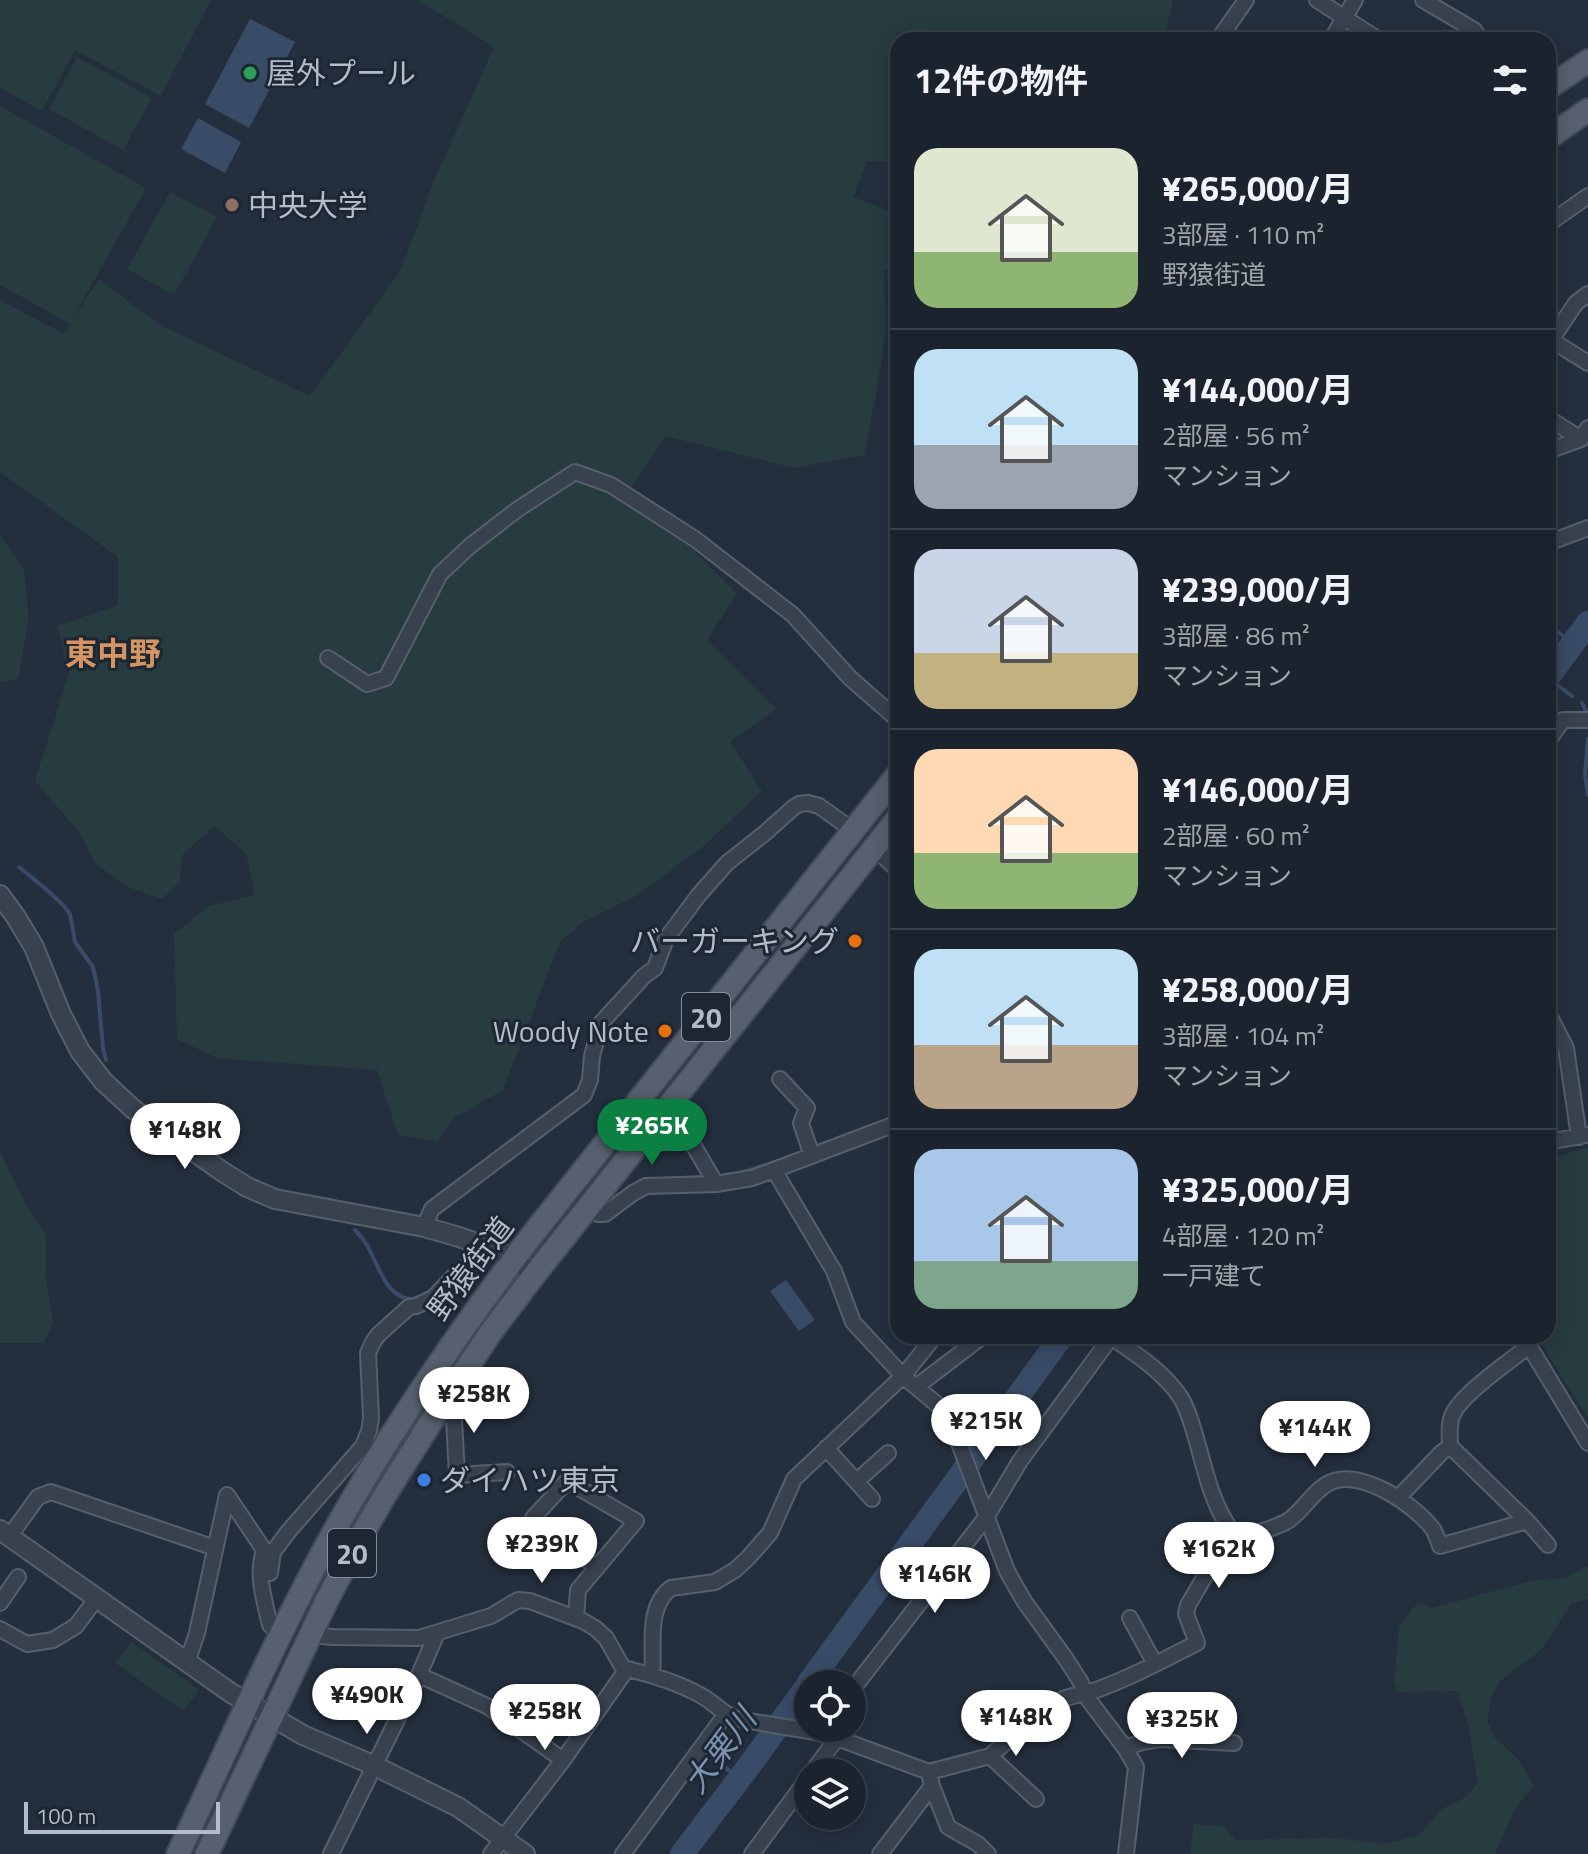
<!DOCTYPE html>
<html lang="ja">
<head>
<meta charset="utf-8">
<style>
	:root { --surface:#1b232e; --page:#282f3a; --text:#f1f3f6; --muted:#a0a4aa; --line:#39404a; --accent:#0b8043 }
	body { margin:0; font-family:"Titillium Web","Noto Sans JP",sans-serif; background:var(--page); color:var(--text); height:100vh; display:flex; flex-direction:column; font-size:30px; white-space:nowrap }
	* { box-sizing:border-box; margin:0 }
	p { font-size:26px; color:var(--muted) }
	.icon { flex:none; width:44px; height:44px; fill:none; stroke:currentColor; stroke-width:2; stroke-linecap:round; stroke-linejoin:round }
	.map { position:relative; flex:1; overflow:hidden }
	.sheet { position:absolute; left:890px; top:32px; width:666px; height:1312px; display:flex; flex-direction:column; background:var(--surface); border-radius:24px; box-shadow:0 4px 20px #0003,0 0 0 2px var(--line) }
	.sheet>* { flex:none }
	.tools { position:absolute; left:794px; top:1670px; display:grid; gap:16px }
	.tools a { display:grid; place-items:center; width:72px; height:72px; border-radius:50%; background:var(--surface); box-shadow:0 4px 20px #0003,0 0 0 2px var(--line); font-size:40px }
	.scale { position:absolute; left:24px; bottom:20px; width:196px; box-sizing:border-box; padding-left:8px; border:4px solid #b4bcc9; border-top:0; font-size:22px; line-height:28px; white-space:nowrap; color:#b4bcc9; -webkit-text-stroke:6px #1d2633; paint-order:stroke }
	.price { position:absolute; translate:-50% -68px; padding:0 18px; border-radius:28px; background:#fff; color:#222; font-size:26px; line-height:52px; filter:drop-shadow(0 2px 4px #0008) }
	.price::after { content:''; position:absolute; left:50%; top:48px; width:24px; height:18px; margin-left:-12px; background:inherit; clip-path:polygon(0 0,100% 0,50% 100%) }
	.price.on { background:var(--accent); color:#fff }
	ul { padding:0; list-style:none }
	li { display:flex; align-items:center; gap:24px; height:200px; padding:0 24px }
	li+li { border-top:2px solid var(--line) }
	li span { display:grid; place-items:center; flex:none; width:224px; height:160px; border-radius:24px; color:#555 }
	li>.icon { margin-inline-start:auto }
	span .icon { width:96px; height:96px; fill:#fffc; stroke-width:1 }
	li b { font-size:34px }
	h2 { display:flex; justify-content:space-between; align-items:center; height:96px; padding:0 24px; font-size:34px }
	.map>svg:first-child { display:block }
	.green { fill:#263c3f }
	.water { fill:#394c67 }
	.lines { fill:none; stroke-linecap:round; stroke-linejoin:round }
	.stream { stroke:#394c67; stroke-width:4 }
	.river { stroke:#394c67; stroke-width:24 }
	.minor-casing { stroke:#565f6c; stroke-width:18 }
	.tertiary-casing { stroke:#565f6c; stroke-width:22 }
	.primary-casing { stroke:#414a57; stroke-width:26 }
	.minor { stroke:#38414e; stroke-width:14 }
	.tertiary { stroke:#38414e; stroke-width:18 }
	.primary { stroke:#56606e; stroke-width:22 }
	.leisure-dot { fill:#2e9e5b; stroke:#1d2633; stroke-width:3 }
	.education-dot { fill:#8d6e63; stroke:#1d2633; stroke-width:3 }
	.food-dot { fill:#e8710a; stroke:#1d2633; stroke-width:3 }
	.shop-dot { fill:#3f7fe0; stroke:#1d2633; stroke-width:3 }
	.labels { text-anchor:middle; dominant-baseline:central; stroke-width:6; stroke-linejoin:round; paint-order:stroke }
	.shield { fill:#1d2633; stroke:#878f9c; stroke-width:2 }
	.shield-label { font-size:28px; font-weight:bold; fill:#b4bcc9 }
	.poi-label { font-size:30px; fill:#b4bcc9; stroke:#1d2633; text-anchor:start }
	.street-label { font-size:30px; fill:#b4bcc9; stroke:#1d2633 }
	.neighbourhood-label { font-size:32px; font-weight:bold; fill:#d59563; stroke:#1d2633 }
	.water-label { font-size:32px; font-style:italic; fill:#7c92b1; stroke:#1d2633 }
</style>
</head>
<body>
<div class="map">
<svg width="1588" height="1854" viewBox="0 0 1588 1854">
	<rect width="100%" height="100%" fill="#242f3e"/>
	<path class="green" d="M0 0H211L161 96 75 50 42 111 0 88Z
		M418 0H1173L1164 40H898V163L867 161 853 197 898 214V267L884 271 886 331 877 390 864 455 794 468 665 436 631 488 737 594 707 640 776 709 730 742 762 791 705 845 638 895 583 922 560 942 503 1090 454 1118 437 1141 398 1135 377 1070 217 1058 177 1039 174 934 209 906 255 895 246 854 215 826 182 855 180 881 162 899 128 887 96 864 79 832 35 781 69 673 57 626 118 605V557L0 472V300L64 334 71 324 0 285V106L146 188 71 322 99 279 158 324 310 396 401 270 434 181 494 47Z
		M77 57 152 98 123 150 49 109Z
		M170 192 217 217 174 295 127 269Z
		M0 535 24 569 29 618 18 679 0 682Z
		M1588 1147V1418L1536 1336H1548V1167L1553 1158Z
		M0 1152 25 1203 46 1235V1276L53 1323 44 1343H0Z
		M1588 1566V1599L1572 1603 1541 1650 1500 1681 1492 1696 1487 1720 1494 1737 1518 1759 1534 1785 1515 1809 1495 1854H1190L1194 1824 1224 1827 1236 1840 1337 1838 1383 1844 1419 1836 1440 1810 1466 1797 1478 1783 1469 1729 1458 1691 1398 1692 1394 1683 1399 1627 1415 1606 1421 1603 1432 1608 1534 1580 1564 1579Z
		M132 1642 199 1690 184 1711 115 1663Z"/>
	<path class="water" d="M250 19 295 42 249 128 205 104Z
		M198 118 241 142 225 173 181 149Z
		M786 1280 815 1320 799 1331 770 1291Z"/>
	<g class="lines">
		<path class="stream" d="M1548 625 1573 643
			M1548 678 1572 696
			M1582 703 1587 713
			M1588 739 1585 774 1588 795
			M19 867 46 889 64 906 70 914 75 942 93 967 98 991 103 1048 106 1060
			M724 1175 740 1173 787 1158
			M684 1178 704 1177
			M627 1189 644 1180
			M355 1230C360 1235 364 1240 367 1245 379 1266 387 1302 416 1299
			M459 1263 469 1255
			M713 1759 740 1778"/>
		<path class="river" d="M1548 677 1588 623
			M808 1684 1062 1336
			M682 1854 746 1770 808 1685"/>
		<defs>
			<path id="minor" d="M1317 0 1379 40
				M1423 0 1474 30 1481 40
				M1218 40 1246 0
				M1331 40 1355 0
				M1548 224 1588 196
				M1548 338 1588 363
				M1551 340 1576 303 1588 294
				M1548 418 1581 439
				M1548 451 1581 439 1588 428
				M1548 543 1588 528
				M328 658 367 684 386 678 440 574 470 546 518 509 575 472 611 485 695 539 793 615 850 678 898 720
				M1548 741 1563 720H1588
				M874 848 898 870
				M898 952V951
				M1548 1013 1566 1048 1579 1137
				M780 1079 807 1108 801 1123 812 1156
				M670 1105 716 1184 752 1178 774 1170 834 1271 853 1322 903 1376 939 1406 951 1422 1007 1571 1024 1601 1066 1659 1080 1681 1088 1699 1125 1748 1136 1767 1126 1854
				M1548 1142 1586 1135
				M199 1156 214 1138
				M774 1170 898 1123
				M588 1208 598 1214H605L633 1193 646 1186 716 1184
				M424 1227 432 1209 584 1095 590 1080 592 1056 601 1023 644 976 655 968 666 939 698 896 727 863 765 833 793 808 799 804 808 803 819 806 854 831
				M1523 1336 1588 1443
				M1111 1337C1136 1354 1164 1372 1181 1398 1190 1413 1193 1429 1198 1445 1206 1475 1215 1513 1236 1536
				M1529 1346C1511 1360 1462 1394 1453 1414 1448 1424 1450 1436 1450 1446L1527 1521 1548 1545
				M916 1387 983 1336
				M441 1407 454 1420 457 1475 507 1472
				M826 1448 872 1499
				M857 1481 888 1453
				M1398 1498 1441 1453 1450 1446
				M9 1537 38 1497 51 1492 215 1548
				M270 1573 273 1552 288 1532 363 1446 369 1431 371 1418 368 1353 373 1342 378 1335 409 1307 416 1306 433 1298 456 1274 492 1248
				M0 1603 18 1577
				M576 1618 578 1590 636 1521 567 1481 533 1518 597 1568
				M1130 1618 1155 1664
				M0 1629 27 1644 53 1640 76 1626 96 1599
				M311 1635 333 1637 419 1638 491 1616 518 1600 530 1601 583 1621 595 1628 606 1638 623 1668C649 1674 677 1682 700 1695 714 1702 722 1714 737 1719L815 1732 837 1738 929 1772 932 1786 948 1827 978 1844 988 1854
				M187 1663 197 1633 227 1495 264 1550C256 1575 264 1599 270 1625L282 1633
				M419 1675 487 1706 563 1760
				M652 1675C655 1647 645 1608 671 1588L715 1582 735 1570 748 1558 770 1533 794 1479 903 1376 935 1336
				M852 1690 987 1516 1020 1461 1112 1336
				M1125 1748 1142 1742 1160 1739 1234 1743
				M990 1756 1036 1799
				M812 1772 837 1738
				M929 1772 990 1756 1045 1708C1066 1695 1078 1696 1099 1689 1133 1677 1165 1659 1197 1643L1186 1614 1188 1605C1198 1589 1222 1542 1239 1536 1243 1535 1247 1535 1251 1534 1262 1532 1275 1527 1286 1522 1302 1513 1310 1494 1327 1484 1358 1466 1414 1504 1433 1529 1436 1534 1438 1541 1440 1546L1527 1521
				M331 1854 419 1675 437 1633
				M491 1854 563 1760 627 1669
				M623 1854 726 1714
				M752 1854 808 1778
				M880 1854 932 1786"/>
			<path id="tertiary" d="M0 895 16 917 34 947 61 1014 80 1051 103 1081 133 1109 223 1172 247 1187 275 1199 424 1227 456 1236 497 1250 535 1274
				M0 1530 231 1693 303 1735 373 1765 458 1807 525 1854"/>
			<path id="primary" d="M1548 88 1588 61
				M1548 138 1588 110
				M178 1854C228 1748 274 1640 331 1537 389 1432 457 1334 529 1239L898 774
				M207 1854 327 1600 354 1549 385 1495 434 1417 491 1332 535 1274 898 818"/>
		</defs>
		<use href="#minor" class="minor-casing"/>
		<use href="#tertiary" class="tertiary-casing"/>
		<use href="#primary" class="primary-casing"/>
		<use href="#minor" class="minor"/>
		<use href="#tertiary" class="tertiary"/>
		<use href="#primary" class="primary"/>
	</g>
	<circle class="leisure-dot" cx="250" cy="73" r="8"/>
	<circle class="education-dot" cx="232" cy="205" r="8"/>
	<g class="food-dot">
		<circle cx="855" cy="941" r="8"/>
		<circle cx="665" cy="1031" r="8"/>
	</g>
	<circle class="shop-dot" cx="424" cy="1480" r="8"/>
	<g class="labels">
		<g class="shield">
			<rect x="682" y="993" width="48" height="48" rx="6"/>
			<rect x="328" y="1529" width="48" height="48" rx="6"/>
		</g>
		<g class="shield-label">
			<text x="706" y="1017">20</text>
			<text x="352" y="1553">20</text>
		</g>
		<g class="poi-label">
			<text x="266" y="73">屋外プール</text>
			<text x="248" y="205">中央大学</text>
			<text x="839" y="941" text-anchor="end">バーガーキング</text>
			<text x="649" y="1031" text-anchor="end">Woody Note</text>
			<text x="440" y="1480">ダイハツ東京</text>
		</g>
		<g class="street-label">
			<text transform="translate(470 1268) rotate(-53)">野猿街道</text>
		</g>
		<g class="neighbourhood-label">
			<text x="113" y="653">東中野</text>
		</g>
		<g class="water-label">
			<text transform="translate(719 1750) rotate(-53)">大栗川</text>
		</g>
	</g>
</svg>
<div class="tools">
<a><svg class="icon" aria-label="locate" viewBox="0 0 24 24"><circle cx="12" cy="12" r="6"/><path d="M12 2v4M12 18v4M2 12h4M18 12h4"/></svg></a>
<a><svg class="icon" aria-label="layers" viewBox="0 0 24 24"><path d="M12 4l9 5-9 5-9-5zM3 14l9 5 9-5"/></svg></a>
</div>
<div class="scale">100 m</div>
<b class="price on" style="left:652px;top:1167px">¥265K</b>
<b class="price" style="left:185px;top:1171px">¥148K</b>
<b class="price" style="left:474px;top:1435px">¥258K</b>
<b class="price" style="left:986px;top:1462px">¥215K</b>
<b class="price" style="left:1315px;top:1469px">¥144K</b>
<b class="price" style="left:542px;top:1585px">¥239K</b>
<b class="price" style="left:1219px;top:1590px">¥162K</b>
<b class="price" style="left:935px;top:1615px">¥146K</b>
<b class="price" style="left:367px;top:1736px">¥490K</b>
<b class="price" style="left:545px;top:1752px">¥258K</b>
<b class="price" style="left:1016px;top:1758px">¥148K</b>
<b class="price" style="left:1182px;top:1760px">¥325K</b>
<section class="sheet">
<h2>12件の物件<svg class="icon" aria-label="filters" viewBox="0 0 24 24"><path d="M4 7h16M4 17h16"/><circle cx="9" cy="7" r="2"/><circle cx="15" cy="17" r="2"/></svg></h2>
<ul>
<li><span style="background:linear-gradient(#dfe7d0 65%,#8fb573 0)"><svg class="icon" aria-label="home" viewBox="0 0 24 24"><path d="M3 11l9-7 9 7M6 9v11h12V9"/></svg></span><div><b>¥265,000/月</b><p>3部屋 · 110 m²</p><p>野猿街道</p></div></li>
<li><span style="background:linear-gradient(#bfe0f5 60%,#9aa5b1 0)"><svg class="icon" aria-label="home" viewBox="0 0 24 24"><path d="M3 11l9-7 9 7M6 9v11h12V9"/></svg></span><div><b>¥144,000/月</b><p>2部屋 · 56 m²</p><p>マンション</p></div></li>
<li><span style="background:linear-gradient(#c9d6e8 65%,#c2b280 0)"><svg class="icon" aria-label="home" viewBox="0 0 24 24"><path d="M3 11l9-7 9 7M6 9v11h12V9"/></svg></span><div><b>¥239,000/月</b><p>3部屋 · 86 m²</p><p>マンション</p></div></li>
<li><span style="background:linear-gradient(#ffd9b3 65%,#8fb573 0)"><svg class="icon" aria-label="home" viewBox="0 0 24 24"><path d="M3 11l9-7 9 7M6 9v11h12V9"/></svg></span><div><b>¥146,000/月</b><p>2部屋 · 60 m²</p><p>マンション</p></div></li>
<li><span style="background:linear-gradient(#bfe0f5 60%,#b9a48a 0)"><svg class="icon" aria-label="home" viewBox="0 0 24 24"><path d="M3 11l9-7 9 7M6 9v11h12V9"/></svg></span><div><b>¥258,000/月</b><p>3部屋 · 104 m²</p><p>マンション</p></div></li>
<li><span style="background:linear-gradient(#a9c7e8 70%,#7fa58c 0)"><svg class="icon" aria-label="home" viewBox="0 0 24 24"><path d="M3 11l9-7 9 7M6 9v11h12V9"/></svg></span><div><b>¥325,000/月</b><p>4部屋 · 120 m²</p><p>一戸建て</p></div></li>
</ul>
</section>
</div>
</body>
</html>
